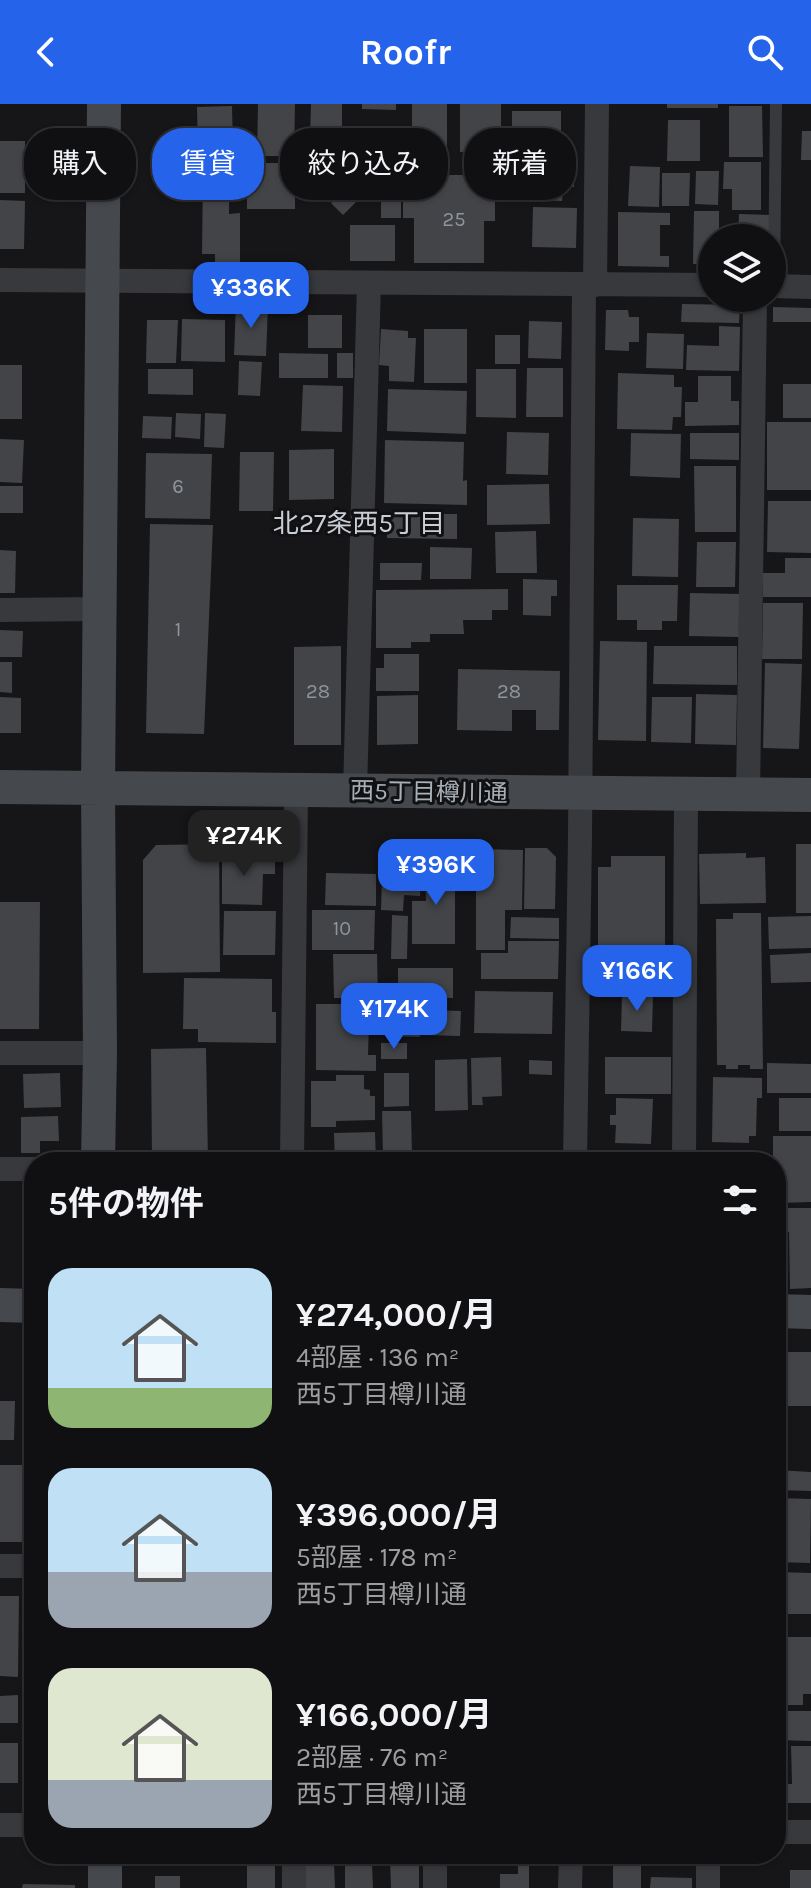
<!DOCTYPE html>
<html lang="ja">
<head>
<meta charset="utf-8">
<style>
	:root { --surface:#101012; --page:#19191b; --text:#f1f3f6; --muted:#9c9d9f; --line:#303032; --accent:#2563eb }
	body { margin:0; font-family:Karla,"Noto Sans JP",sans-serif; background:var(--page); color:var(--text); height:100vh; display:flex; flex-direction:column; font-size:30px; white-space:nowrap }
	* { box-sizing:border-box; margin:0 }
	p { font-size:26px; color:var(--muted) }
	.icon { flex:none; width:44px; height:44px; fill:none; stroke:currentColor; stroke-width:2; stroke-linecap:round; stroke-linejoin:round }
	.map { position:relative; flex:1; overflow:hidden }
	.panel { position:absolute; left:24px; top:1048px; width:762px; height:712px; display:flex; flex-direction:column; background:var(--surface); border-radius:32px; box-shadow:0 2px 6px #0004,0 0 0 2px var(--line) }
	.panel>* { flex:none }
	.banner { position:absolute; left:24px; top:24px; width:764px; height:72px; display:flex; gap:16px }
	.tools { position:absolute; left:698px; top:120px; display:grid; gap:16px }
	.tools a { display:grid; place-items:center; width:88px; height:88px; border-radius:50%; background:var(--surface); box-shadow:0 2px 6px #0004,0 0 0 2px var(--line); font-size:40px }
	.price { position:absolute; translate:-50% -68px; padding:0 18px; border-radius:16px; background:var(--accent); color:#fff; font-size:26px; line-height:52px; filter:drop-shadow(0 2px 4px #0008) }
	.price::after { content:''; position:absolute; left:50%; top:48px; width:24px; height:18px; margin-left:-12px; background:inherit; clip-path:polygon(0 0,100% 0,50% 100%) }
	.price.on { background:#222; color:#fff }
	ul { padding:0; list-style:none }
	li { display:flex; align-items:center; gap:24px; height:200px; padding:0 24px }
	li span { display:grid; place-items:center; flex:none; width:224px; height:160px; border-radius:24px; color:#555 }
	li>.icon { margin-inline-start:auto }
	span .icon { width:96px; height:96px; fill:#fffc; stroke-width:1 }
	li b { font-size:34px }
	h2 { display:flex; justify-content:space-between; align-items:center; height:96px; padding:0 24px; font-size:34px }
	.pill { padding:0 28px; border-radius:32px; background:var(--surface); box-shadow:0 2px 6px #0004,0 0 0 2px var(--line); font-size:28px; line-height:72px }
	.pill.on { background:var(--accent); color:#fff }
	header { display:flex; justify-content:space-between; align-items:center; height:104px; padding:0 24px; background:var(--accent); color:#fff; font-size:36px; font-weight:700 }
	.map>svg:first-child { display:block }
	.building { fill:#424448 }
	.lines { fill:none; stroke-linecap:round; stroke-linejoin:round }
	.lane { stroke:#37393d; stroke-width:12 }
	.street { stroke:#37393d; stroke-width:24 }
	.secondary { stroke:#45484d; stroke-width:34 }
	.labels { text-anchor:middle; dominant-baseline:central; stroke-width:6; stroke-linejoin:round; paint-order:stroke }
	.number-label { font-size:20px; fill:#8e959c }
	.street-label { font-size:24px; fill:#a8b0b8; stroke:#111113 }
	.neighbourhood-label { font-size:26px; fill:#c9ced4; stroke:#111113 }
</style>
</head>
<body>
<header><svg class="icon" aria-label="back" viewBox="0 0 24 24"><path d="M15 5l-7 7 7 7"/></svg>Roofr<svg class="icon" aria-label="search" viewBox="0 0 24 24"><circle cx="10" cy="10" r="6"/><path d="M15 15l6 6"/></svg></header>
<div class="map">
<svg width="811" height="1784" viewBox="0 0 811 1784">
	<rect width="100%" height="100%" fill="#161618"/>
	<path class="building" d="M258 0H295L294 52H257Z
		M311 0H342V36H310Z
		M362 0H396V6L362 5Z
		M412 0H447V50H412Z
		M460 0H501V48H460Z
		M667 0H718V4H667Z
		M232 2 233 43 198 44 197 3Z
		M729 2H762L763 53H729Z
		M512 7H561V37H512Z
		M668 16H700V57H667Z
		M802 27H811V56H801Z
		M0 37H25V89H0Z
		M538 46H564V58H575L574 83H563L562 97 536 96Z
		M381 53H401V114H381Z
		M326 58H375V80H326Z
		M724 58H761V106H732V85H723Z
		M247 59H295V105H247Z
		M630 62 660 63 659 103 628 102Z
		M229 63V110L240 109V158H215V150H202L203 64Z
		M696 67H719L718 101 695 100Z
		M662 69H690L689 102H662Z
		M413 71H485V81H495V117H484V159H414V114H403V91H414Z
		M368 86 343 111 331 99 344 87Z
		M0 96 25 97 24 145H0Z
		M533 103 577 104 576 144 532 143Z
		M694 107H719V134H712V160H693Z
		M618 108 670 109V121H660V152H669V163L618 162Z
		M739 110 771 111 770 134H738Z
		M350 121H395V157H350Z
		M236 200 268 201 266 252 234 251Z
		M682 200 740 201 739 219 681 218Z
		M773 203 811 204V218H773Z
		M606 206H628L629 213H639V238H629V247L605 246Z
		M308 211H342V244H308Z
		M182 215 225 216V258L181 257Z
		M147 216H178L176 259H146Z
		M529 217 562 218 561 255 528 254Z
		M719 222 740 223 739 267 686 266 687 241 719 242Z
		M381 225 408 227V234H416L414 278 389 277V262L379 261Z
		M424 225H467V279H424Z
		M647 229 684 230 683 265 646 264Z
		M495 231H520V260H495Z
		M279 249 328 250V274H279Z
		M337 249H353V274H337Z
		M239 257 262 258 260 292 238 291Z
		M0 261H22V315H0Z
		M527 264H563V313H526Z
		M148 265H193V291L148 290Z
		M476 265H516V314L476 313Z
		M618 269 674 271V283H682L681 313H673L672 326 617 325Z
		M698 272H731V297H739V321L685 322V298H698Z
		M783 280H811V314H783Z
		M303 281 343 282 342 328 301 327Z
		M388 285 467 287 466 330 387 327Z
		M176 309 201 310 200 335 175 333Z
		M205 309 226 310 224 344 204 343Z
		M143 312 172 313 171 335 142 334Z
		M767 318H811V386H767Z
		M507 328 549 329 548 371 506 370Z
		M631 329 681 330 680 374 630 372Z
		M690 329H739V356L690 355Z
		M0 335 24 336 22 379 0 378Z
		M385 336 464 338 463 377 467 376V401L384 399Z
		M334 345V395L289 396V346Z
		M240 348H274L273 407H239Z
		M146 349 212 350 210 415 145 414Z
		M694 362H736V428H695Z
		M549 380 550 420 487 421V381Z
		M0 382H23V409H0Z
		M768 397H811V449L767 448Z
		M387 410H457V435L387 434Z
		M633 414 679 415 678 473 632 472Z
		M150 420 213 421 204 630 146 629Z
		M536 427 537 469H496L495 428Z
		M697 438H736L735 483H696Z
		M430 443 472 444 471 475H430Z
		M0 446 16 447 15 489H0Z
		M785 454H811V493H763V469H785Z
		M380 459H422L421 476H380Z
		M523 475 557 476V492H551V512L523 511Z
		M617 481H678L677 517H662V526H637V516H617Z
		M508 485V506H492V516H463L464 530H430V538H411V544H376V486Z
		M690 489 740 490 739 533 689 532Z
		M763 499H803L802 555H762Z
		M0 526 23 527 22 553H0Z
		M600 537 647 538 646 637 598 636Z
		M341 542V641H294V543Z
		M654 542H737V581L653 580Z
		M384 550H419V587H376V564H384Z
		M0 558H12V589L0 588Z
		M765 559 802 560 799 645 763 644Z
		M458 565 560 567 559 626H536V606H512V627L457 626Z
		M696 590 737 591 736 641 695 640Z
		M418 591V640L377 641V592Z
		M0 593 21 594V629H0Z
		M652 593H692L691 639 651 638Z
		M219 740 220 868 143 869V756L156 741Z
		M383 740 422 742 420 792 404 791 403 807 381 806Z
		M796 740H811V809H796Z
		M525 744H547L556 753 555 805H524Z
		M476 745 523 746 522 806H505V846H476Z
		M746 749V754L765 753 766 799 700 800 699 750Z
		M222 750H258V755H275V770H263L262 801 222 800Z
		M611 752H665V845H598V763H611Z
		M442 753H455V840H412V797H426L425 763 442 762Z
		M326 769 376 770V802L325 801Z
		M0 798H40L39 925H0Z
		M312 806H375L374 846H312Z
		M224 807H276L275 851H223Z
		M733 809H761L763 965H750V961H738V965H726V961H717L716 815H733Z
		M392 811 408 812 407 855H391Z
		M811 812V844L769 845 768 813Z
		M511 813 559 814V835L510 834Z
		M508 837H559L558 875H481V849H508Z
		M811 849V878L771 879 770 851Z
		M333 850H377L378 894H334Z
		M398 864H453V894L398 893Z
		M184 874 272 875V908H276V939L198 938V925H183Z
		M475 887 553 888 552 930 474 929Z
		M622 891H653L652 928 621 927Z
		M316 900H376V918H369L368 951H376V967L316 966Z
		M386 906 421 907 420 933 385 932Z
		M427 906 461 907 460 932 425 931Z
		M381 939H407V955H381Z
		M206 944 208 1058H152L151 945Z
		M501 953 502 992 482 993 483 1001H472L471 954Z
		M605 953H671V990H605Z
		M467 955 468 1006 435 1007V956Z
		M529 956 552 957V971L529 970Z
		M767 959 811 960V989H767Z
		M60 969 61 1003 24 1004 23 970Z
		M384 969H409V1002L384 1003Z
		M336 971H364V985L370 986V992H375V1016L336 1017V1023H311V977H336Z
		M713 973 762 974V994H757L756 1032H749V1039L712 1038Z
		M616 994 653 995 651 1040 615 1039 616 1021H610V1011H616Z
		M779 994H811V1027H779Z
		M382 1007H411L412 1052 383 1053Z
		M58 1012 59 1037H40V1049H21V1013Z
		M375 1028 376 1058H335L334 1029Z
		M773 1032H811V1098L776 1099V1058H773Z
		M654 1046V1058H623V1047Z
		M776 1104H811V1184L790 1185 789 1128H776Z
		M28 1247H34V1293L27 1292Z
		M783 1248H811V1302H783Z
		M0 1297H15L14 1336H0Z
		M28 1301H34V1337H27Z
		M27 1344H34V1382H26Z
		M0 1361H22V1438H0Z
		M776 1366 811 1368V1387L776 1386Z
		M776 1394 811 1395 810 1459 776 1458Z
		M776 1468 811 1469V1510H776Z
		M0 1492H19L18 1573 0 1572Z
		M23 1503 34 1504V1525H23Z
		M778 1533H811V1590H803V1601H779Z
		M23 1554H34V1577L22 1576Z
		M18 1591V1619H0V1592Z
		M29 1595H34V1632H28Z
		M778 1607H811V1637L777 1636Z
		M0 1639H18V1679H0Z
		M791 1642H811V1699H780V1680H792Z
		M641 1756V1784H613V1757Z
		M390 1757H419V1784H391Z
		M247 1759H275V1784H247Z
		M334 1759 335 1784H305L304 1760Z
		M345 1760H372L373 1784H345Z
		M518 1760H529V1784H500V1770H518Z
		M790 1766H811V1784H790Z
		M155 1772H180V1784H155Z
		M651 1773 692 1774V1784H650Z
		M23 1780 75 1781V1784H22Z"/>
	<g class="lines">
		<path class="lane" d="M774 182 776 0"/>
		<path class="street" d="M0 176 712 181
			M595 181 597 0
			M772 182 811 183
			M0 506 99 505
			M355 687 369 179
			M748 691 755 194
			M0 949H100
			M292 1058 296 686
			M575 1058 580 733 584 180
			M684 1058 686 690
			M0 1065H34
			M0 1462H34
			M0 1721H34
			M776 1728H811
			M294 1750V1784
			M435 1784V1750
			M570 1784 571 1750
			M708 1784V1750"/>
		<path class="secondary" d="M0 683 811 691
			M98 1058 100 949 98 684 104 0
			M0 1201 34 1202
			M776 1207 811 1208
			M105 1750V1784"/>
	</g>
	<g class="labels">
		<g class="number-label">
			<text x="454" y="115">25</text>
			<text x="178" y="382">6</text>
			<text x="178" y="525">1</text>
			<text x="318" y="587">28</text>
			<text x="509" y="587">28</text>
			<text x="342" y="824">10</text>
		</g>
		<g class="street-label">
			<text transform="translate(429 688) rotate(1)">西5丁目樽川通</text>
		</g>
		<g class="neighbourhood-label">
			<text x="359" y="419">北27条西5丁目</text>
		</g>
	</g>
</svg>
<div class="tools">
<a><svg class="icon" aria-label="layers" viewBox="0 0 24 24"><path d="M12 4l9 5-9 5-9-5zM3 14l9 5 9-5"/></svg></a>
</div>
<b class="price" style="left:251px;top:226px">¥336K</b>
<b class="price on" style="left:244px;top:774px">¥274K</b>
<b class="price" style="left:436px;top:803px">¥396K</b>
<b class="price" style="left:637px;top:909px">¥166K</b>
<b class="price" style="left:394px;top:947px">¥174K</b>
<div class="banner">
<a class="pill">購入</a>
<a class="pill on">賃貸</a>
<a class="pill">絞り込み</a>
<a class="pill">新着</a>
</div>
<section class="panel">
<h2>5件の物件<svg class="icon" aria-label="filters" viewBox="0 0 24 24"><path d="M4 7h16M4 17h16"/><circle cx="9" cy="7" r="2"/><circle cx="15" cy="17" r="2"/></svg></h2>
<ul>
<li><span style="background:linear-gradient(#bfe0f5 75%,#8fb573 0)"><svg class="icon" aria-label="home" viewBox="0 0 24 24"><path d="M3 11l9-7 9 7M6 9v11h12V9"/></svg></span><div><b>¥274,000/月</b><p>4部屋 · 136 m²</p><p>西5丁目樽川通</p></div></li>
<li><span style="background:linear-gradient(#bfe0f5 65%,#9aa5b1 0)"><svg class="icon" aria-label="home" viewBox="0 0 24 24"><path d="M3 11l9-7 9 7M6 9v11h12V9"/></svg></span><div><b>¥396,000/月</b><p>5部屋 · 178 m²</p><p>西5丁目樽川通</p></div></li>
<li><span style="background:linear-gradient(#dfe7d0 70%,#9aa5b1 0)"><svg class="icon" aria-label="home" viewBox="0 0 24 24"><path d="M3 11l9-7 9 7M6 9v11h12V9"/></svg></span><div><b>¥166,000/月</b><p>2部屋 · 76 m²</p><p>西5丁目樽川通</p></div></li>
</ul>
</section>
</div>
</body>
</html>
